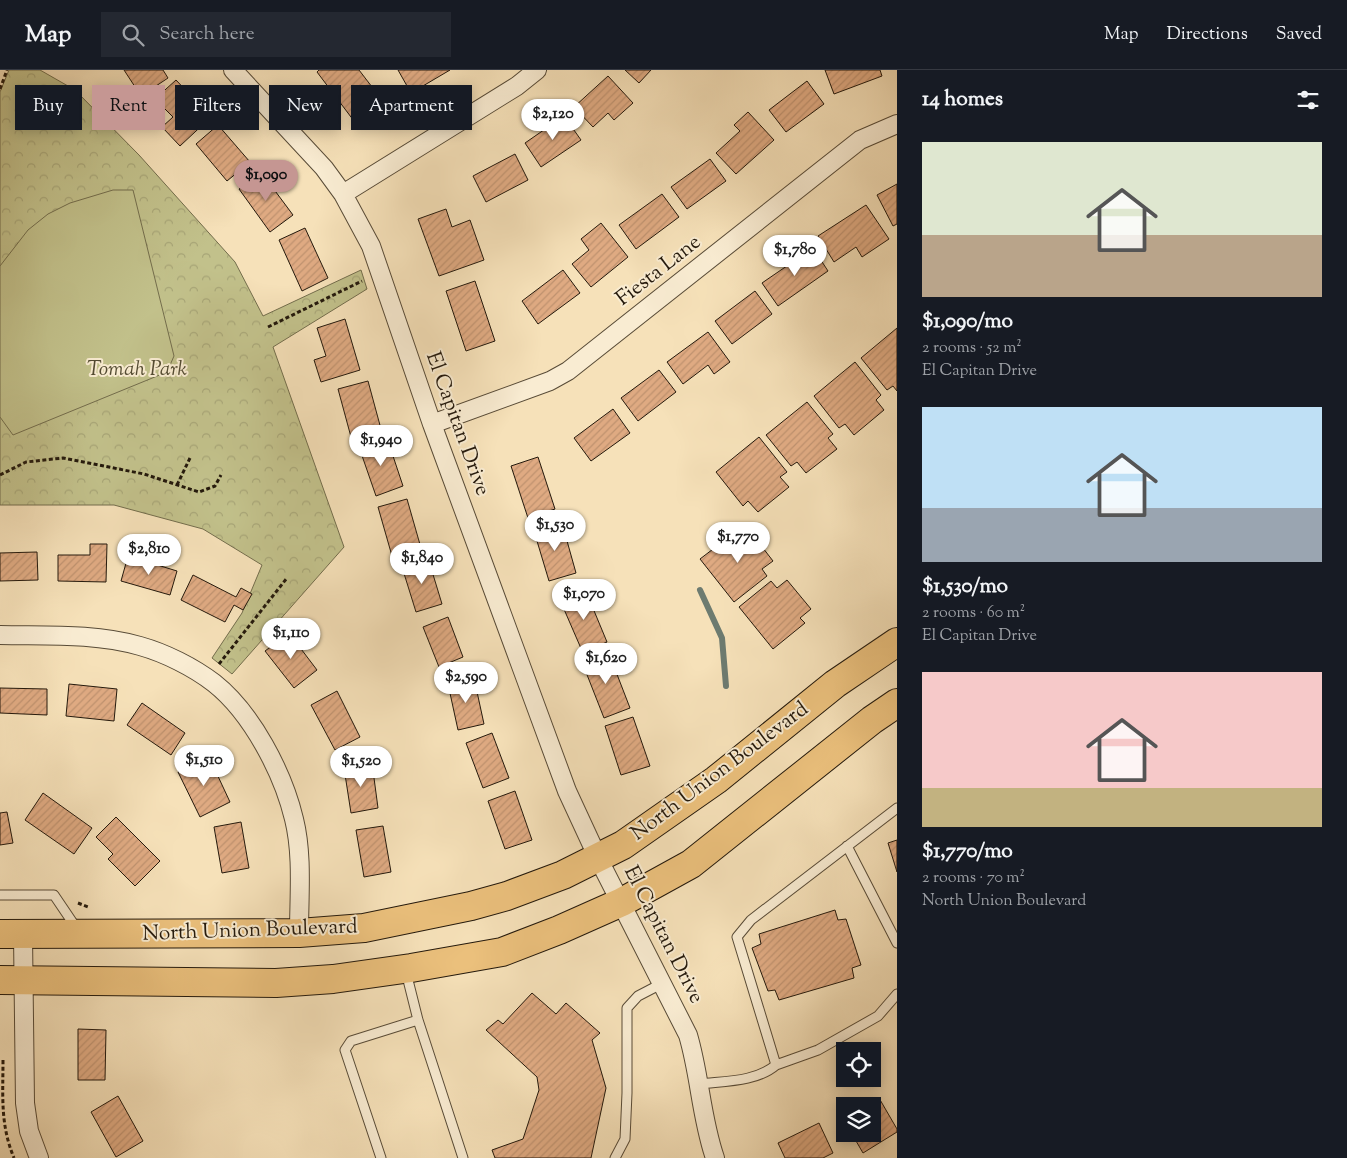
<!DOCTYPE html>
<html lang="en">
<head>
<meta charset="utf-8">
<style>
	:root { --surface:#171b24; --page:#242831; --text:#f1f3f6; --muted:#9ea1a6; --line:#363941; --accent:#c59692 }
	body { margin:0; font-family:"Sorts Mill Goudy",serif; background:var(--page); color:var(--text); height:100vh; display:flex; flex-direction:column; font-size:19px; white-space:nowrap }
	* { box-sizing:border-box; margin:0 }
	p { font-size:16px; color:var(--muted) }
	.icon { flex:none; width:28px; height:28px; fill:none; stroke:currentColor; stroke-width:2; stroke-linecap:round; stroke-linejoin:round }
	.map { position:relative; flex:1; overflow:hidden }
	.details { display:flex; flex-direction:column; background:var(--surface); width:450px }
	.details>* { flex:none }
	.top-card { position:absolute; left:15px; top:15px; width:475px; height:45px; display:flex; gap:10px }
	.buttons { position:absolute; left:836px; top:972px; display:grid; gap:10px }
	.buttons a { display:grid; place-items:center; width:45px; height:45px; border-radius:0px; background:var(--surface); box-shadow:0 2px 12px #0003; font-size:25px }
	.price { position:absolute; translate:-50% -42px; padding:0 11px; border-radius:18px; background:#fff; color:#222; font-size:16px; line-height:32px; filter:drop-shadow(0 1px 2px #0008) }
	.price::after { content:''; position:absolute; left:50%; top:30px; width:15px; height:11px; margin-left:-8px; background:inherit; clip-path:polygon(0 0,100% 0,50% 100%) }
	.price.active { background:var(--accent); color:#111 }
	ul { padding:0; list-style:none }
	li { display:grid; align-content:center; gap:10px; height:265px; padding:0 25px }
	li span { display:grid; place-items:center; height:155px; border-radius:0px; color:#555 }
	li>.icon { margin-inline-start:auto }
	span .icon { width:90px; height:90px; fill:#fffc; stroke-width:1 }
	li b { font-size:21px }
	h2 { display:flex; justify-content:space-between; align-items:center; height:60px; padding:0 25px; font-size:21px }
	.pill { padding:0 18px; border-radius:0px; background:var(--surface); box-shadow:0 2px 12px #0003; font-size:18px; line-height:45px }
	.pill.active { background:var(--accent); color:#111 }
	header { display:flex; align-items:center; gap:30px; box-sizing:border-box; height:70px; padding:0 25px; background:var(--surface); border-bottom:1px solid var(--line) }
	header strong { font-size:24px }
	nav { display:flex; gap:28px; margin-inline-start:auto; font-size:18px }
	.search { width:350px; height:45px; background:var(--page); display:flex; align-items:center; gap:12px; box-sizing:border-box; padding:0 18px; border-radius:0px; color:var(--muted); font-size:19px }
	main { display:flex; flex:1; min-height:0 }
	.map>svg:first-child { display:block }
	.forest { fill:url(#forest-crowns); stroke:#736d4c }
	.garden { fill:#c2c18b; stroke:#736d4c }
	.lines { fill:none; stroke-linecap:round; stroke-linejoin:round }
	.stream { stroke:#6d7b70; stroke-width:6 }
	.building { fill:url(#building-hatch); stroke:#24190c }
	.lane-casing { stroke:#584b37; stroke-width:11 }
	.street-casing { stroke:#584b37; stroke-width:20 }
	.primary-casing { stroke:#24190c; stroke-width:30 }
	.path { stroke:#24190c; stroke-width:3; stroke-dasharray:4 2.5; stroke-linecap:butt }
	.lane { stroke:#f9ecd2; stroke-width:9 }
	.street { stroke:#f9ecd2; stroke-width:18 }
	.primary { stroke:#ebc07c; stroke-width:28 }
	.labels { text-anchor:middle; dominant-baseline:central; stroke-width:4; stroke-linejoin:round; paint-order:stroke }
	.street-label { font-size:21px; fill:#24190c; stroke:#f9ecd2 }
	.park-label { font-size:21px; font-style:italic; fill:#534b32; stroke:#f9ecd2 }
</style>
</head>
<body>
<header>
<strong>Map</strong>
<div class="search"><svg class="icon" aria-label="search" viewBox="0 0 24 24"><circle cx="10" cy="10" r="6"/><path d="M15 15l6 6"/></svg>Search here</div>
<nav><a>Map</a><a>Directions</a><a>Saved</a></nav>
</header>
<main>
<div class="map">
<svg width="897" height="1088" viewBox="0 0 897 1088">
	<defs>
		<pattern id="forest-crowns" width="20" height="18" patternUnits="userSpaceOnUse" patternTransform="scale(1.25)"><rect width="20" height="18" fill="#c2c18b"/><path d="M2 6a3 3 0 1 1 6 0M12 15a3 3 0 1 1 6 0" fill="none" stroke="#a7a577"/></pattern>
		<pattern id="building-hatch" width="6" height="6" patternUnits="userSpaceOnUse" patternTransform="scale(1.25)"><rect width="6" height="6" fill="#dfaa82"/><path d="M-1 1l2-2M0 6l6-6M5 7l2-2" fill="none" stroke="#bf926f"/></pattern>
	</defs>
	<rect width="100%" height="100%" fill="#f6e1b9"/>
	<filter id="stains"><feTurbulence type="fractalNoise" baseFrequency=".004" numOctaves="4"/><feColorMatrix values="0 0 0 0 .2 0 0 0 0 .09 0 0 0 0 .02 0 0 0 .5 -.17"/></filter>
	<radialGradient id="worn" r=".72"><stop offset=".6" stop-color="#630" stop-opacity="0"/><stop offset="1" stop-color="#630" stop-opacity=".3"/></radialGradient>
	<path class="forest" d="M9 0H40L75 20 139 85 235 192 263 246 361 200 367 219 273 277 344 477 232 604 212 588 242 543 262 495 203 459 114 435H0V22Z"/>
	<path class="garden" d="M113 120H133L174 286 167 302 13 365 0 347V196L28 160 48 144 70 133Z"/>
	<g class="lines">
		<path class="stream" d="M700 520 722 568 726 616"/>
	</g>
	<path class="building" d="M124 0H163L168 8 141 26Z
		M319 0H359L382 30 354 51 317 2Z
		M398 0H450L411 23Z
		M625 0H651L639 13Z
		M825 0H880L882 6 834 24Z
		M608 6 633 33 614 50 608 43 593 57 574 37Z
		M176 10 211 47 180 76 162 57 173 47 155 29Z
		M807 11 824 34 786 62 769 40Z
		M748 42 774 70 736 104 716 83 740 61 734 55Z
		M564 46 581 70 541 97 525 73Z
		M218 55 250 92 227 111 196 74Z
		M515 84 528 110 486 132 473 106Z
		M710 89 726 111 687 139 671 117Z
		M261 102 293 145 270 162 239 119Z
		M897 114V154L893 156 877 125Z
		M662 124 679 147 636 179 619 155Z
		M866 135 889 169 862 187 856 177 834 192 818 166Z
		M446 139 452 157 470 150 484 190 439 206 418 149Z
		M601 153 628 187 591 217 572 194 589 180 581 169Z
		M305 158 328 208 302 221 279 170Z
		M813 178 828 201 778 236 762 213Z
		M563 200 580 223 538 254 522 231Z
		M475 211 495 271 466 281 446 221Z
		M755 221 772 244 732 274 715 251Z
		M345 249 360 300 321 312 314 290 326 286 317 258Z
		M897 258V321L893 316 887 320 861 288Z
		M708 262 730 292 714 304 708 295 683 314 667 292Z
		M855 292 881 325 876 330 884 340 854 365 845 354 839 358 814 326Z
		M659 300 676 322 638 351 621 328Z
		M368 311 381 359 351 367 338 319Z
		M807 332 833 364 828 368 837 379 806 403 797 392 791 396 766 365Z
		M613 339 630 363 591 391 574 368Z
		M759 367 787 402 780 407 789 417 758 442 748 431 743 436 716 402Z
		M387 368 403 416 376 426 359 377Z
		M538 387 555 439 528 448 511 396Z
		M407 429 421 478 392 486 378 437Z
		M562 453 576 503 549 511 534 461Z
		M749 460 773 491 762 499 767 506 734 532 700 489 734 463 738 469Z
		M90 474H107L106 512 58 511V485H90Z
		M37 482 38 510 0 511V483Z
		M128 486 177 501 170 525 121 511Z
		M428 488 442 534 416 542 402 497Z
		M193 505 236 527 241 518 252 524 243 540 234 535 225 552 181 530Z
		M787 510 811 539 800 548 805 553 773 579 739 537 771 511 777 518Z
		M585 519 607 572 583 583 560 530Z
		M448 547 463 587 439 597 423 557Z
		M289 563 317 600 294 618 265 581Z
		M608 581 630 638 604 648 582 592Z
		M474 608 484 654 458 660 448 614Z
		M69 614 117 619 114 651 66 646Z
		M0 618 47 619V645L0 643Z
		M337 621 360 667 335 680 311 635Z
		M142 633 185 663 171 685 127 655Z
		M633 647 650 696 621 705 605 656Z
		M492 663 509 708 483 718 466 673Z
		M209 687 230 732 200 747 178 702Z
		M372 693 378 738 351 743 344 698Z
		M515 721 532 770 505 779 488 731Z
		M43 723 92 758 74 784 25 750Z
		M7 742 13 773 0 775V743Z
		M116 747 160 791 135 816 108 789 113 784 96 767Z
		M241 752 249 798 222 803 214 757Z
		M383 756 391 802 364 807 356 760Z
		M897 770V802L888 773Z
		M835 840 838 850 846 849 861 895 852 898 854 908 779 930 775 920 768 921 752 878 761 874 759 864Z
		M532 923 556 944 566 933 600 963 592 970 606 1018 591 1088H495L492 1080 523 1069 539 1020 537 1007 486 960 498 950 503 954Z
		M78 959 106 960 105 1010H78Z
		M118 1026 143 1071 116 1087 91 1042Z
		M879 1028 897 1059V1062L863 1083 852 1064H872V1036H865Z
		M819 1053 833 1083 823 1088H785L778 1073Z"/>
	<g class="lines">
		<defs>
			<path id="lane" d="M847 776 897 873
				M0 825H54L77 859
				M406 902 418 950 463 1088
				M776 995 818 980 878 946 897 924
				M700 1014C725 1011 756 1012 776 995L737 867 751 850 897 738
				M381 1088 345 980 351 971 418 950
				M615 1088 625 1069 627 1023V938L638 926 663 913"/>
			<path id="street" d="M233 0 324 98 343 124 371 176 432 354 567 721 598 788 688 965C700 1005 701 1048 715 1088
				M343 124 517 16 537 0
				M432 354 550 311 568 301 860 70 897 54
				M0 565C47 566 94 563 140 576 165 583 193 597 214 613 252 643 283 703 294 749 303 785 299 826 299 863
				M23 865 25 1033 29 1061 39 1088"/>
			<path id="primary" d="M0 864 299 863 364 858 471 836 507 826 563 805 623 775 716 710 835 614 897 572
				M0 910 276 913 333 909 411 898 502 882 559 860 622 832 691 794 872 650 897 633"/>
		</defs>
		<use href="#lane" class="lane-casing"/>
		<use href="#street" class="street-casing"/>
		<use href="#primary" class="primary-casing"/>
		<path class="path" d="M0 19 7 0
			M268 257 362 211
			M0 405 26 392 63 388 144 404 199 422 215 416 221 405
			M177 415 190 388
			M219 594 287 508
			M78 833 88 837
			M3 990C3 1026 0 1054 14 1088"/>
		<use href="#lane" class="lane"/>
		<use href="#street" class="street"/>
		<use href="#primary" class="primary"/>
	</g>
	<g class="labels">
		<g class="street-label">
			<text transform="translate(659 201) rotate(-38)">Fiesta Lane</text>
			<text transform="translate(457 354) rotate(70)">El Capitan Drive</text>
			<text transform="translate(720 702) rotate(-37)">North Union Boulevard</text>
			<text transform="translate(250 861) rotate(-2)">North Union Boulevard</text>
			<text transform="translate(663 865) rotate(63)">El Capitan Drive</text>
		</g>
		<g class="park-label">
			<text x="137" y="300">Tomah Park</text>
		</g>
	</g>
	<rect width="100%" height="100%" filter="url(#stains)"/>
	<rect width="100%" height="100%" fill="url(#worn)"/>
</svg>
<div class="buttons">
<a><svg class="icon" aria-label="locate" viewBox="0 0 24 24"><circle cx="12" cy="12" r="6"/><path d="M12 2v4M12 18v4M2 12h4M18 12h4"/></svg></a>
<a><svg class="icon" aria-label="layers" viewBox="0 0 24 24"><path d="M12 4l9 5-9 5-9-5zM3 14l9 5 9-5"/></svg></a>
</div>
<b class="price" style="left:553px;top:71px">$2,120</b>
<b class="price active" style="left:266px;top:132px">$1,090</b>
<b class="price" style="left:795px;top:207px">$1,780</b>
<b class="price" style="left:381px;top:397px">$1,940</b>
<b class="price" style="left:555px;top:482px">$1,530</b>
<b class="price" style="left:738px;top:494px">$1,770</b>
<b class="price" style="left:149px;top:506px">$2,810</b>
<b class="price" style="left:422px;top:515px">$1,840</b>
<b class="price" style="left:584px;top:551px">$1,070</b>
<b class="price" style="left:291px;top:590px">$1,110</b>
<b class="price" style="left:606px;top:615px">$1,620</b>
<b class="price" style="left:466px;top:634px">$2,590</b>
<b class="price" style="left:204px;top:717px">$1,510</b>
<b class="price" style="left:361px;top:718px">$1,520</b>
<div class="top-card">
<a class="pill">Buy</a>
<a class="pill active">Rent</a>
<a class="pill">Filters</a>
<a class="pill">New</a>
<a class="pill">Apartment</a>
</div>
</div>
<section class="details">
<h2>14 homes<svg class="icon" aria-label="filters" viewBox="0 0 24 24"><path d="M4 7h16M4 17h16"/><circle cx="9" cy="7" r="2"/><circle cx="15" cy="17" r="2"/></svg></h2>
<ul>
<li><span style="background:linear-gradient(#dfe7d0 60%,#b9a48a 0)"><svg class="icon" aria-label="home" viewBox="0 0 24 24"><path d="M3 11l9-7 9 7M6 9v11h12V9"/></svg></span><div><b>$1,090/mo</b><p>2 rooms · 52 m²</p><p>El Capitan Drive</p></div></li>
<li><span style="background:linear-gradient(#bfe0f5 65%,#9aa5b1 0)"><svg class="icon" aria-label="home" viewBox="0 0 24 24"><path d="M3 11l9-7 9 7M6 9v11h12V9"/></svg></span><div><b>$1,530/mo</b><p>2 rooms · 60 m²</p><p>El Capitan Drive</p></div></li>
<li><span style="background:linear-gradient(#f6c9c9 75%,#c2b280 0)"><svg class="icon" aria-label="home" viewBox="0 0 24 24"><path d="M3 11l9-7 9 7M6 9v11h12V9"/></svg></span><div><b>$1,770/mo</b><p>2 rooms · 70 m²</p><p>North Union Boulevard</p></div></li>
</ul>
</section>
</main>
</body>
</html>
